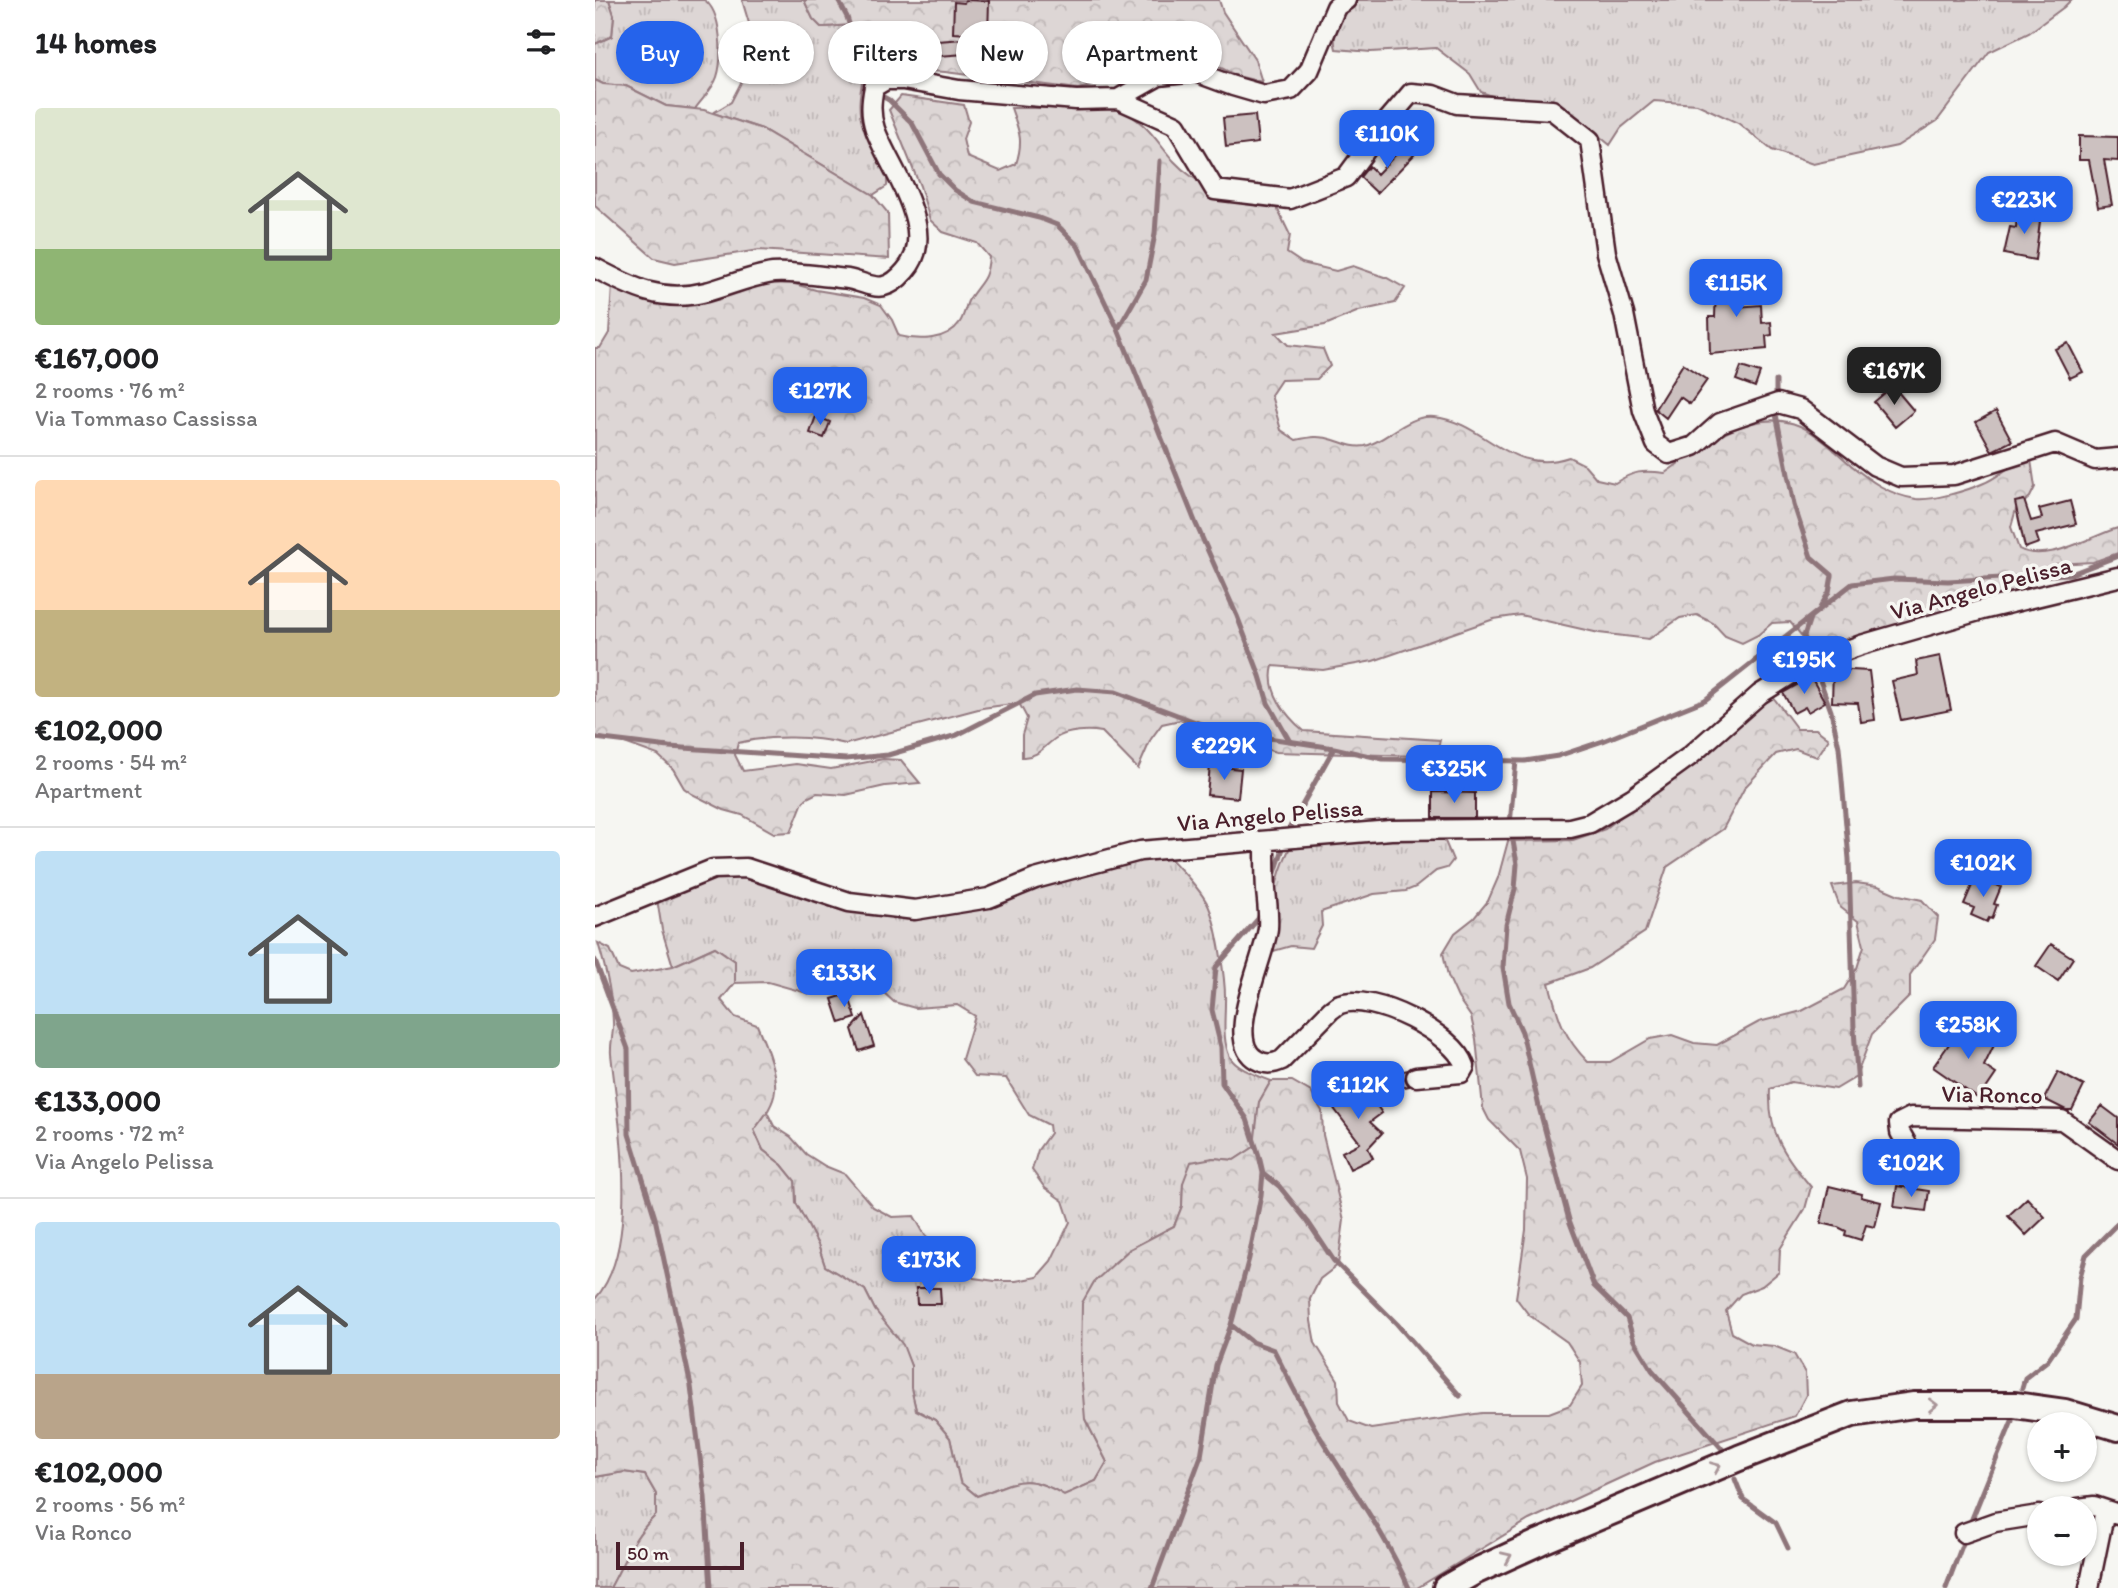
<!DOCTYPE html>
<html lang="en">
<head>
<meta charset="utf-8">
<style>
	:root { --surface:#fff; --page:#f2f2f2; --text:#202124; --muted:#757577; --line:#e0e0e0; --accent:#2563eb }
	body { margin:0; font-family:Itim,sans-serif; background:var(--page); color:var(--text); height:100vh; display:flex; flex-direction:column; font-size:26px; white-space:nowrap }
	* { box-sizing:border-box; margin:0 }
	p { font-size:23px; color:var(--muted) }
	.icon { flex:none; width:38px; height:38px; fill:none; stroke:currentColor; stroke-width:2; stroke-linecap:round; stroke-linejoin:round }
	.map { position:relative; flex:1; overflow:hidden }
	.drawer { display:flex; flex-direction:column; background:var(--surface); width:595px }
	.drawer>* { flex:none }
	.hud { position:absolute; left:21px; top:21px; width:665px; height:63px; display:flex; gap:14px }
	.fabs { position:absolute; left:1432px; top:1412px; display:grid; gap:14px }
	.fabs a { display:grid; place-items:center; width:70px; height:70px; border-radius:50%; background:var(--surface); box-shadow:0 2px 5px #0004; font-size:35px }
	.scale { position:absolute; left:21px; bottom:18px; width:128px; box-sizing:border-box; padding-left:7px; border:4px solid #4a1f2b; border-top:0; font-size:19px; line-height:24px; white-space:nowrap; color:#4a1f2b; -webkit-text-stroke:5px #f6f6f2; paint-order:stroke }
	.price { position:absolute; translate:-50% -60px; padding:0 16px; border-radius:14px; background:var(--accent); color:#fff; font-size:23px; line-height:46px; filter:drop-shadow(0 2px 4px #0008) }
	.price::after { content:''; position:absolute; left:50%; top:42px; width:21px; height:16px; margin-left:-10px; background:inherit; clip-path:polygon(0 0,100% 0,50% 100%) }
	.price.active { background:#222; color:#fff }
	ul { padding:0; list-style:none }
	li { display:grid; align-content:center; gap:14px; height:371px; padding:0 35px }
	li+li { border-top:2px solid var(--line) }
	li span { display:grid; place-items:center; height:217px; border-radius:7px; color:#555 }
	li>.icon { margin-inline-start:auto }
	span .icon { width:126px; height:126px; fill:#fffc; stroke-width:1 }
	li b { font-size:30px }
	h2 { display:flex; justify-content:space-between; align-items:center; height:84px; padding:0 35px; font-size:30px }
	.pill { padding:0 24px; border-radius:32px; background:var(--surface); box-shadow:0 2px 5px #0004; font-size:24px; line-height:63px }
	.pill.active { background:var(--accent); color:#fff }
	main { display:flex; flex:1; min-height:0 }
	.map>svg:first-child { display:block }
	.grass { fill:url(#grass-tufts); stroke:#947a80; stroke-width:2 }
	.forest { fill:url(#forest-crowns); stroke:#947a80; stroke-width:2 }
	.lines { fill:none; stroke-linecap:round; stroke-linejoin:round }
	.stream { stroke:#8e747a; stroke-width:5 }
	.building { fill:#ccc1c0; stroke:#4a1f2b; stroke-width:2 }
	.minor-casing { stroke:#4a1f2b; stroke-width:23 }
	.highway-casing { stroke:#4a1f2b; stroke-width:30 }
	.minor { stroke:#f6f6f2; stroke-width:18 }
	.highway { stroke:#f6f6f2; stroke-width:24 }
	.oneway { stroke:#a99598 }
	.labels { text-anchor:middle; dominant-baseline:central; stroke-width:7; stroke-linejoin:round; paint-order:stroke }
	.street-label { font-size:24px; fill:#4a1f2b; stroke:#f6f6f2 }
</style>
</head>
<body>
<main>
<section class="drawer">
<h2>14 homes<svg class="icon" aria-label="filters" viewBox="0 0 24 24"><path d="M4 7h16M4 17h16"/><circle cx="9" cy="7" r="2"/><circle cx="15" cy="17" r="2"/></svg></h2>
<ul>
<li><span style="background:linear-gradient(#dfe7d0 65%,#8fb573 0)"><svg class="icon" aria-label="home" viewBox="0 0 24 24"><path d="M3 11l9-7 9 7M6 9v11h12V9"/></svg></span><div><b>€167,000</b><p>2 rooms · 76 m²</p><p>Via Tommaso Cassissa</p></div></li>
<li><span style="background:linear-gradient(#ffd9b3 60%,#c2b280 0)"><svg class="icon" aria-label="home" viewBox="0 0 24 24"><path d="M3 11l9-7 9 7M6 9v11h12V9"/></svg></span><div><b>€102,000</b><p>2 rooms · 54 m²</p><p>Apartment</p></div></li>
<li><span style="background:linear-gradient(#bfe0f5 75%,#7fa58c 0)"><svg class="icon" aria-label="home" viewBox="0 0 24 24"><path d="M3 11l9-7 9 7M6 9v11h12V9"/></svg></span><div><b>€133,000</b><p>2 rooms · 72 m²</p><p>Via Angelo Pelissa</p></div></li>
<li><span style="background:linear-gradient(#bfe0f5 70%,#b9a48a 0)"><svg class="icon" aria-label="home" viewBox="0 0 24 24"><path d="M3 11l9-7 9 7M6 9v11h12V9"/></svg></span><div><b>€102,000</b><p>2 rooms · 56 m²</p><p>Via Ronco</p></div></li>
</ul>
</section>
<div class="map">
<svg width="1523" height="1588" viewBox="0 0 1523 1588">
	<defs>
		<pattern id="grass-tufts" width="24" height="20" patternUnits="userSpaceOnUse" patternTransform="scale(1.75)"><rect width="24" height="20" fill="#ddd6d5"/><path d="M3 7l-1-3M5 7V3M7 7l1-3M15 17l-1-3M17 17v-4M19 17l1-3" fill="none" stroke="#bfb7b7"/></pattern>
		<pattern id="forest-crowns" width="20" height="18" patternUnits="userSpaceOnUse" patternTransform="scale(1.75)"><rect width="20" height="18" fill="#ddd6d5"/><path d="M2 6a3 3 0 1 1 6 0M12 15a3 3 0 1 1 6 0" fill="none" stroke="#bfb7b7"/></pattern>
	</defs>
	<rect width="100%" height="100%" fill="#f6f6f2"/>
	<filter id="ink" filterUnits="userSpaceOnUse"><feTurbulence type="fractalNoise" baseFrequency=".0143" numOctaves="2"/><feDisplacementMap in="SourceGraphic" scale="14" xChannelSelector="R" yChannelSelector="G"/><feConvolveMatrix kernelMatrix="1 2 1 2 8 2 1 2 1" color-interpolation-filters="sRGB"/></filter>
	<g filter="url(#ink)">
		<path class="grass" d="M14 0H109C127 11 128 58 122 77 118 89 107 99 100 109L71 106 31 86 8 84 0 80V44L17 36 19 15Z
			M147 0H209L218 19 226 27C256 26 270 18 290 44 297 53 301 57 301 69L279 70 268 77C265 93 262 110 268 126 276 146 294 164 292 186L278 195 167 129 118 113 136 102 151 73 159 40Z
			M763 0H1476L1469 7 1434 33 1394 52 1342 121 1302 146 1218 164 1177 150 1143 123 1102 104 1059 101 1026 128 1015 145 987 122 949 100 906 99 886 92 875 74 841 48 776 52 741 49C736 32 747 8 763 0Z
			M776 839H849L858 860 852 868 841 871 821 887 811 891 779 894 726 912 727 926 716 948 696 946 675 952C676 910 677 884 696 845Z
			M574 857C587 871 603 886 612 903 622 922 631 981 630 1003 630 1020 627 1041 635 1057 641 1069 664 1076 676 1081L664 1102 659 1147 639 1160 617 1158 588 1183 587 1206 579 1226 535 1249 518 1264 490 1419 512 1462 501 1481 469 1495C430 1472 421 1482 382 1496L365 1482 355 1438 340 1420 321 1410 316 1388V1366L307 1345 280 1310 270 1290 230 1266 223 1245 201 1203 200 1181 187 1165 168 1150 159 1130 172 1112 179 1126 196 1137 211 1154 230 1166 250 1174 278 1207 297 1217 319 1216 330 1235 362 1265 379 1278 400 1281H421L442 1277 456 1261 475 1222 468 1201 450 1188 437 1170 443 1150 455 1133 454 1125 434 1115 411 1078 380 1076 367 1059 380 1016 362 1005 320 1008 299 1002 267 973 242 968 215 994 173 982 140 983V961L120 947 78 966 67 930 62 899 108 882 138 875 273 915 311 916 404 902 453 884 545 859Z
			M29 1472 50 1475 61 1494V1515C35 1540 32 1558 15 1588H0V1477Z"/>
		<path class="forest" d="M0 0H14L19 15 17 36 0 44Z
			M209 0H624L628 12 660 60 667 82 642 76 591 50 585 41 574 35 563 38 555 60 538 77 483 89 350 72 301 69C301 57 297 53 290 44 270 18 256 26 226 27L218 19Z
			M0 80 8 84 31 86 71 106 109 110 167 129 278 195 293 213 294 259 164 250 80 263 59 258 0 206Z
			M306 96 369 105 374 122 368 139 372 157 405 171 421 164C429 140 424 131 416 108H521C562 125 564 154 596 176 618 192 656 203 682 208L695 235 692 253 707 263 741 271 758 266 792 278 810 288 800 303 764 311 730 325 681 333 693 345 728 349 735 366 722 379 686 380 676 395 686 430 701 440C715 437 725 435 739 440 749 443 758 448 770 446 791 442 812 414 839 417 890 422 914 477 974 457L990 465 1002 479 1020 483C1038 471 1048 470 1070 473 1107 447 1156 405 1205 426 1223 434 1241 452 1256 465 1275 481 1295 495 1321 499 1337 501 1374 490 1389 483 1405 477 1418 460 1436 460L1440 487 1435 497 1421 509 1416 527 1424 549C1451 564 1496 536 1523 528V553L1498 562 1461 564 1433 587 1247 645 1218 649 1195 622 1177 623 1163 635 1147 643 1130 636 1118 623 1102 615 1085 618 1054 639 1004 633 925 615 899 619 778 661 728 670 678 666C671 691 691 716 709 731L845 740 842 752 825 756 681 752 619 735 585 720 567 724 556 739 543 769 507 732C494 730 473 730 461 738 449 746 443 758 427 757V735L432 718 424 703 387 708 251 744C217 736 176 735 143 743L140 755 148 771 201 764 236 769 288 759 306 760 325 783 290 786 251 795 222 793 212 798 208 802 196 832 179 833 147 815 129 810 97 794 89 788 78 769 63 755 24 741 0 736V348H5L14 333 17 285 90 302 185 280 221 290 269 298 286 305 297 320 304 336C324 341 352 341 365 322 369 316 370 308 373 301 385 281 392 282 394 257L382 243 348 232 335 220 325 186 294 110Z
			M1178 697 1202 729H1221L1234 739 1222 757 1201 749 1181 754 1150 787 1128 829 1072 867 1050 932 995 968 954 983C963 1017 968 1037 993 1062H1015L1055 1039 1077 1035 1099 1043 1122 1045 1164 1022 1207 1011 1249 989 1262 968 1269 946 1263 921 1245 907 1237 886 1261 883 1283 886 1304 895 1327 900 1343 917 1340 939 1315 975V996L1277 1034 1261 1077 1241 1089 1196 1082 1175 1089C1173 1134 1189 1154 1216 1187L1210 1209 1185 1249 1184 1272 1167 1286 1146 1294 1131 1311 1137 1333 1157 1344 1179 1346 1199 1354 1210 1373 1211 1395 1200 1416 1060 1462 934 1520 822 1588H15C32 1558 35 1540 61 1515V1494L50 1475 29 1472 0 1477V1299C47 1247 23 1119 16 1054 15 1043 19 1032 18 1022 17 994 11 969 3 943L15 949 24 969 36 974 78 966 120 947 140 961V983L126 1000 140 1017 162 1025C169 1041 182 1073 180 1090 179 1105 168 1118 159 1130L168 1150 187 1165 200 1181 201 1203 223 1245 230 1266 270 1290 280 1310 308 1345 316 1366V1388L321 1410 340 1420 355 1438 365 1482 382 1496C421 1482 430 1472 469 1495L501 1481 512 1462 490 1419 486 1371 487 1303 499 1282 535 1249 579 1226 587 1206 588 1183 596 1162 618 1158 639 1160 659 1147 664 1102 676 1081H697L716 1092 727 1111 728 1135 749 1220 743 1265 725 1279 715 1299 716 1321 720 1343 743 1380 744 1402 754 1421 776 1429 887 1413H954L975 1405 987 1386 985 1362 972 1342 934 1315 921 1298 931 1230 932 1179 925 1151 894 1120 888 1108 881 1039 876 1017 863 998 853 976 848 953 860 933 879 918 893 901 903 878 913 841 978 840 1010 829Z"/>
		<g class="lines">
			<path class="stream" d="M243 0 252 17 274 89
				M283 94 294 100 317 123 344 174 360 190 379 202 444 218 462 225 483 246 523 329 601 524 642 616 665 676 673 703 694 740
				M523 329 551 280 560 234 565 161
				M1181 399V381
				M1180 409 1199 505 1216 557 1237 575 1234 592 1225 608
				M1215 618 1209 636 1236 711 1244 747 1254 859 1259 1029 1263 1087
				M0 738 74 747 251 759 293 755 362 735 440 695 482 689 521 692 622 730 739 748 788 759 930 761 963 756 1008 741 1110 700 1257 584 1299 579 1353 581 1476 574 1523 556
				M921 761 915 824 922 864 920 889 911 925 908 967 914 1003 927 1032 944 1107 974 1220 999 1286 1032 1318 1039 1341 1057 1370 1129 1451
				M677 882 695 827 739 748
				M0 960 33 1049 34 1134 60 1218 96 1386 110 1497 116 1588
				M668 1173 684 1186 713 1222 739 1261 802 1324 865 1396
				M636 1325 657 1342 679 1350C694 1380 709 1411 727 1440 757 1489 791 1535 814 1588
				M1427 1388 1430 1378 1453 1360 1481 1319 1485 1277 1491 1255 1523 1223
				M1140 1479 1148 1499 1181 1523 1193 1548
				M1374 1526 1417 1421
				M557 1588 606 1456 621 1365 636 1325 654 1258 666 1195 668 1173 664 1156 652 1119 627 1083 626 1047 617 1010 621 967 663 919 666 911
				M1351 1588 1371 1535"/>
		</g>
		<path class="building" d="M370 0 394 1 393 35 358 33 359 2 369 3Z
			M368 39 370 54 344 56 343 41Z
			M660 115 663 143 631 147 628 118Z
			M1484 136 1523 137V161L1509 160 1517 205 1503 207 1494 160H1484Z
			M809 146 819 155 782 193 765 177 774 166 782 174Z
			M1422 211 1446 214 1440 260 1409 254 1415 227 1421 228Z
			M1126 264 1144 265 1142 307 1166 305 1167 323 1176 322 1177 335 1171 336 1172 349 1115 354 1114 317H1120L1121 286H1125Z
			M1473 343 1488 372 1475 378 1460 349Z
			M1088 364 1112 380 1095 404 1085 397 1071 418 1060 409Z
			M1146 367 1165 373 1160 387 1141 380Z
			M1298 386 1319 411 1300 427 1279 402Z
			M1401 411 1417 441 1397 451 1381 422Z
			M221 416 235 422 229 438 215 433Z
			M1429 500 1436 521 1447 518 1444 509 1475 501 1481 524 1441 534 1444 543 1430 548 1420 502Z
			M1345 656 1356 710 1306 720 1297 681 1323 675 1321 661Z
			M1238 669 1274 671 1280 720 1266 722 1263 703 1237 702Z
			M1216 677 1230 702 1213 712 1210 707 1199 713 1188 693Z
			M615 766 646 769 643 798 612 795Z
			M838 792 880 793V818H838Z
			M1381 876 1406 887 1399 904 1402 905 1397 919 1394 918 1392 922 1376 915 1379 908 1369 904Z
			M1456 944 1478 958 1463 981 1441 966Z
			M253 994 261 1018 245 1023 237 999Z
			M269 1015 279 1046 264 1051 257 1029Z
			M1358 1028 1384 1043 1389 1030 1403 1037 1389 1066 1401 1074 1384 1099 1338 1067 1354 1044 1349 1042Z
			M813 1070 810 1079 814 1086 791 1091 788 1075Z
			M1463 1072 1489 1086 1477 1110H1471L1449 1099Z
			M763 1079 787 1113 775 1122 787 1133 773 1148 778 1158 755 1169 747 1152 765 1143 734 1102Z
			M1507 1106 1523 1118V1144L1494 1122Z
			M1234 1186 1267 1194 1266 1197 1286 1202 1280 1227 1271 1225 1266 1240 1250 1235 1251 1231 1243 1227 1226 1223Z
			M1302 1186 1334 1191 1331 1211 1299 1207Z
			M1432 1198 1450 1217 1431 1235 1413 1216Z
			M321 1288H345L346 1304H322Z"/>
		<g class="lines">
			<defs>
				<path id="minor" d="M523 99 581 125 620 190 695 199 751 177 793 120 816 93 838 95 862 104 957 110 995 140 1011 253 1029 314 1048 411 1061 444 1074 454 1099 446 1125 423 1183 403 1205 409 1280 466 1306 477 1359 475 1460 443 1500 460 1523 458
					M0 268C37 288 68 303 111 292 134 286 155 276 178 273 196 271 234 277 253 279 264 281 279 289 289 286 298 284 304 278 310 271 346 231 294 169 280 129 275 114 276 102 279 87L291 80H308L364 90 481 100 523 99 564 76 600 72 638 86 669 95 696 90 714 71 741 7 751 0
					M670 841C670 857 670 874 671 890 672 902 674 915 673 928 670 958 627 1042 662 1060 671 1065 678 1064 687 1060L736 1010C739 1008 742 1005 745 1004 777 992 860 1034 870 1066L866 1073 821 1077
					M0 917 118 869 151 868 254 902 320 910 394 898 440 879 545 851 796 830 975 828 995 823 1037 798 1095 756 1165 694 1211 665 1266 645 1387 610 1523 577
					M1323 1164 1305 1132 1304 1123 1316 1117 1467 1120 1523 1160
					M1483 1508 1499 1506 1523 1514
					M1369 1533 1400 1522 1444 1515
					M1494 1588 1510 1510"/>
				<path id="highway" d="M851 1588 879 1572 945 1542 1144 1458 1257 1414 1319 1405H1420L1470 1412 1523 1428"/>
			</defs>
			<use href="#minor" class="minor-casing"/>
			<use href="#highway" class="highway-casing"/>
			<use href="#minor" class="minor"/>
			<use href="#highway" class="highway"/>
		</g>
		<defs><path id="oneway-chevron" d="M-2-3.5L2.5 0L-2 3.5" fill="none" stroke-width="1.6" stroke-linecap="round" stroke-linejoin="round" transform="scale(1.75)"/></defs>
		<g class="oneway">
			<use href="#oneway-chevron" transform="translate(1338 1405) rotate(-1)"/>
			<use href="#oneway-chevron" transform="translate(1121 1467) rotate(-23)"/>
			<use href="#oneway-chevron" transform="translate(912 1557) rotate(-24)"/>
		</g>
	</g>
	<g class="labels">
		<g class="street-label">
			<text transform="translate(1386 588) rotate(-15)">Via Angelo Pelissa</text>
			<text transform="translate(675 815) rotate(-5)">Via Angelo Pelissa</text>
			<text transform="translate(1397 1094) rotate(1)">Via Ronco</text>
		</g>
	</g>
</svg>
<div class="fabs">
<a>+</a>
<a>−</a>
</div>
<div class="scale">50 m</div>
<b class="price" style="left:792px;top:170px">€110K</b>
<b class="price" style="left:1429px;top:236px">€223K</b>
<b class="price" style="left:1141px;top:319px">€115K</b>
<b class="price active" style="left:1299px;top:407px">€167K</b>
<b class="price" style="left:225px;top:427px">€127K</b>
<b class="price" style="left:1209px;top:696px">€195K</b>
<b class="price" style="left:629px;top:782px">€229K</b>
<b class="price" style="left:859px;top:805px">€325K</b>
<b class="price" style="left:1388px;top:899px">€102K</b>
<b class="price" style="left:249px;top:1009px">€133K</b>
<b class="price" style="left:1373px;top:1061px">€258K</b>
<b class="price" style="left:763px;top:1121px">€112K</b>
<b class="price" style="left:1316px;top:1199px">€102K</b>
<b class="price" style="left:334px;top:1296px">€173K</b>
<div class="hud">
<a class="pill active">Buy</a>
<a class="pill">Rent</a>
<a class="pill">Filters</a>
<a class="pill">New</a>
<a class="pill">Apartment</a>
</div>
</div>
</main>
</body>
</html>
